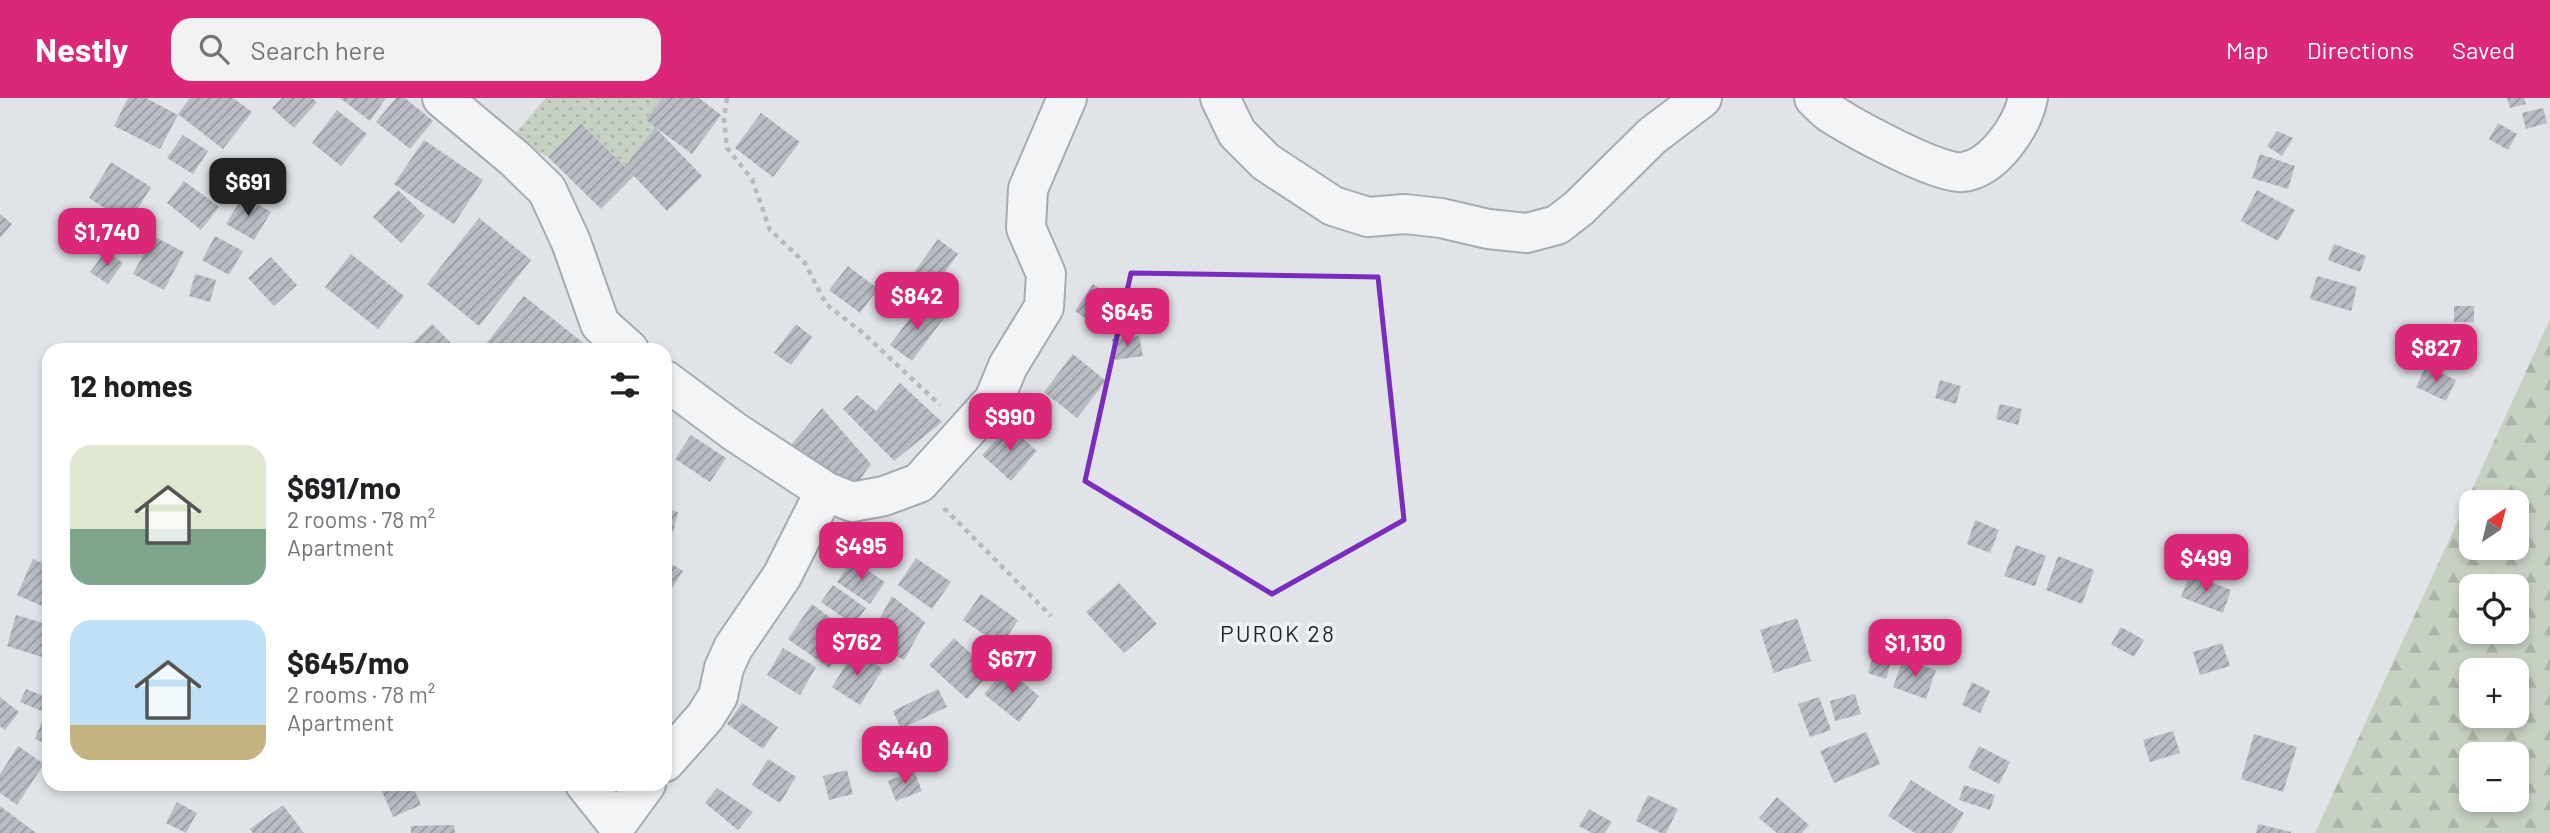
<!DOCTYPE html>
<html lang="en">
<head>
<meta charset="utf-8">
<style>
	:root { --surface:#fff; --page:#f2f2f2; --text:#202124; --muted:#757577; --accent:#db2777 }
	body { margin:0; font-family:Barlow,sans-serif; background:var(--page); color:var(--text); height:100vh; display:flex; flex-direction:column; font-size:26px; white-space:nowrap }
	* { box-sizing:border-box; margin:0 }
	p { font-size:23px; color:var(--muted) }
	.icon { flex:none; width:38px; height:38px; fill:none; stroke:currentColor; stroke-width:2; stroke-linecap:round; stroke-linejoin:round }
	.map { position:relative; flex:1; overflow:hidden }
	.drawer { position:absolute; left:42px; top:245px; width:630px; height:448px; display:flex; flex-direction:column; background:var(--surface); border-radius:21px; box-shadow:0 4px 10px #0003 }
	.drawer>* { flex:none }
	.needle { width:46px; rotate:35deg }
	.tools { position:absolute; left:2459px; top:392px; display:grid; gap:14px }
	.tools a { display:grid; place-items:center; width:70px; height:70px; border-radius:14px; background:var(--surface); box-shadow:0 4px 10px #0003; font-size:35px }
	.price { position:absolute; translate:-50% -60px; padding:0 16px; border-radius:14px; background:var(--accent); color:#fff; font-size:23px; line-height:46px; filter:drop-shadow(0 2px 4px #0008) }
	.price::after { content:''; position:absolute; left:50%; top:42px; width:21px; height:16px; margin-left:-10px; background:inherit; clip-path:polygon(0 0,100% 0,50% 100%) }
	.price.on { background:#222; color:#fff }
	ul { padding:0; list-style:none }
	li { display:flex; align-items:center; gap:21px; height:175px; padding:0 28px }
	li span { display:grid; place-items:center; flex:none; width:196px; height:140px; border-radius:21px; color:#555 }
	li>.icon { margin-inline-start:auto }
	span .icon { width:84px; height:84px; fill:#fffc; stroke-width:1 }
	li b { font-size:30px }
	h2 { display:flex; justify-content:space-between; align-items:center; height:84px; padding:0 28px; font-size:30px }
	header { display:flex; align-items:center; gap:42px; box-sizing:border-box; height:98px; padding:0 35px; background:var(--accent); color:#fff }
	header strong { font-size:33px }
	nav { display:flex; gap:38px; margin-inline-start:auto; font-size:24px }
	.search { width:490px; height:63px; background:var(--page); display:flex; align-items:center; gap:18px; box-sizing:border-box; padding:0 24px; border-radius:21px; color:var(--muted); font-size:26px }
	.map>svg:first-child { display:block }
	.grass { fill:url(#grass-dots) }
	.forest { fill:url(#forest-firs); fill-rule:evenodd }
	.building { fill:url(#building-hatch) }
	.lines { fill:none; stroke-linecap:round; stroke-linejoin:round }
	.minor-casing { stroke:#a6abb2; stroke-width:42 }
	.path { stroke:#b6babf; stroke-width:4.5; stroke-dasharray:5 5; stroke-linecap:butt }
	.minor { stroke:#f2f4f6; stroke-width:38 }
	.marked { fill:none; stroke:#7b2cbf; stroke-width:5; stroke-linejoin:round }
	.labels { text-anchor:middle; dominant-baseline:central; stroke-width:7; stroke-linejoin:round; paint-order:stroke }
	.neighbourhood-label { font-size:23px; letter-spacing:2px; fill:#1c242e; stroke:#eff2f5 }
</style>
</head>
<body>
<header>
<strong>Nestly</strong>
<div class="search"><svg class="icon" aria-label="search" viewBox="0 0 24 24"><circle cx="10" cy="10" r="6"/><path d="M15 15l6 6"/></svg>Search here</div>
<nav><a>Map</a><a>Directions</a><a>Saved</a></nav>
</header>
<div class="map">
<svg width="2550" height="735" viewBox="0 0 2550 735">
	<defs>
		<pattern id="grass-dots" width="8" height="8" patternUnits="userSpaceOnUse" patternTransform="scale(1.75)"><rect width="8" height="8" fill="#c7d1c2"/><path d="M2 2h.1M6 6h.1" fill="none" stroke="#abb4a8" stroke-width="1.8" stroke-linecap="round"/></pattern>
		<pattern id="forest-firs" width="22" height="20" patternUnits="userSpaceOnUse" patternTransform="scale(1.75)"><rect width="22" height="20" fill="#c7d1c2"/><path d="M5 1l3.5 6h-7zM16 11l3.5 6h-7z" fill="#abb4a8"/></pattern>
		<pattern id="building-hatch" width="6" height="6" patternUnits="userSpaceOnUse" patternTransform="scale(1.75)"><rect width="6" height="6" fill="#b8bdc4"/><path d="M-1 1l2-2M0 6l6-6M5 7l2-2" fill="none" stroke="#969aa1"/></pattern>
	</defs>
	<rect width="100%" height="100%" fill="#e0e4e8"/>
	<path class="grass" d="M546 0H662L646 22 655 29 625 69 581 25 548 59 511 40Z"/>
	<path class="forest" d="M2550 221V735H2315ZM2471 404H2516V450H2471ZM2471 488H2516V534H2471ZM2471 572H2516V618H2471ZM2471 656H2516V702H2471Z"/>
	<path class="building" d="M128 0H146L178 17 160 51 114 28Z
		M190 0H233L252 14 223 51 178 16Z
		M282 0H312L317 4 294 30 272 10Z
		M340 0H386L370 23Z
		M396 0H405L433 23 410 51 376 24Z
		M662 0H699L721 17 692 56 655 29 702 78 667 113 634 78 601 111 548 59 581 25 625 69 655 29 646 22Z
		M2507 0H2524L2526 6 2510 10Z
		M2543 10 2547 25 2526 31 2522 15Z
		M337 12 367 36 341 68 312 45Z
		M761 15 800 44 773 79 735 50Z
		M2498 25 2517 36 2508 52 2489 41Z
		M2277 33 2293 40 2282 58 2267 48Z
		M183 37 208 53 193 76 167 60Z
		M424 42 483 82 454 126 394 86Z
		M2260 56 2295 68 2288 91 2252 80Z
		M262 61 279 74 264 93 247 80Z
		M111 64 151 89 129 125 89 100Z
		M184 83 219 109 201 132 167 105Z
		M398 92 425 118 401 145 373 119Z
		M2257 92 2295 112 2278 143 2241 123Z
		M243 98 271 114 254 142 226 126Z
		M0 116 12 126 0 140Z
		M479 120 531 162 479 228 427 186Z
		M153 138 184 154 164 192 133 176Z
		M215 138 243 153 229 177 202 162Z
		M938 141 958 156 933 190 913 176Z
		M2334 146 2366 158 2360 174 2328 162Z
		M106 153 123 165 108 186 90 174Z
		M351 156 404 198 378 231 325 189Z
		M271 159 297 187 274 208 248 180Z
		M848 168 878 191 860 215 829 192Z
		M195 176 216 182 210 204 189 198Z
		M2317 178 2357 189 2351 213 2310 201Z
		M1093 186 1121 205 1102 232 1075 213Z
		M524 198 586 247 581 252H481Z
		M922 204 944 220 912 263 890 247Z
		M2454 208H2474V224H2454Z
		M432 226 458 252H406Z
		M796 226 812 239 791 267 774 255Z
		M1139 238 1143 258 1115 262 1112 241Z
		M1073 256 1106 283 1077 320 1044 294Z
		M2426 268 2456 282 2446 303 2416 289Z
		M1940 282 1961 288 1956 306 1935 300Z
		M900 285 942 324 894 363 843 311 857 297 876 313Z
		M2000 306 2022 311 2018 327 1996 321Z
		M822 310 871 366 851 394 785 354Z
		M1009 328 1037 353 1011 383 982 357Z
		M691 337 726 360 710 384 675 361Z
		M665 410 678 414 673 434 665 431Z
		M1975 422 1999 432 1990 455 1967 446Z
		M2016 447 2046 458 2035 488 2004 478Z
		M2058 458 2094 472 2082 506 2046 492Z
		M916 460 951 484 932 511 898 487Z
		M33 461 49 468V511L17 497Z
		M665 462 683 473 669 495 665 493Z
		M852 462 885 484 870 506 837 484Z
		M2190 476 2231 492 2223 515 2181 499Z
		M1119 485 1157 526 1124 555 1086 514Z
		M833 487 866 510 854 527 821 504Z
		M981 496 1018 522 1001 548 963 522Z
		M892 498 925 524 904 562 868 542Z
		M812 506 853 537 829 570 788 541Z
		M16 517 49 527V536L42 559 7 548Z
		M1797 520 1811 563 1774 575 1760 532Z
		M2121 529 2144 542 2134 559 2111 546Z
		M954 540 991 574 967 601 929 567Z
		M2222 545 2230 568 2200 577 2193 554Z
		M1876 548 1894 554 1886 581 1868 575Z
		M783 550 816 569 800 597 767 577Z
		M855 552 883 571 860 607 832 589Z
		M1903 561 1936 572 1926 601 1893 589Z
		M1006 570 1039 598 1019 624 984 596Z
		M1972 584 1990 593 1980 615 1962 607Z
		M26 591 49 600V616L20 604Z
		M938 591 947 609 901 631 893 613Z
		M1855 596 1861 616 1835 623 1830 603Z
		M0 599 19 614 5 632 0 628Z
		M1819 599 1831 632 1810 639 1798 606Z
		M742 605 778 629 763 651 727 626Z
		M42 623 49 628V647L35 641Z
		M2173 633 2180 655 2150 664 2143 642Z
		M1866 634 1880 666 1834 685 1820 653Z
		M2254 636 2297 649 2283 694 2241 681Z
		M18 648 44 666 17 707 0 695V676Z
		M1979 648 2010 664 1999 686 1968 670Z
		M768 661 796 679 780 705 752 687Z
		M847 672 853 696 829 702 823 678Z
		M914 673 922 693 896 703 888 683Z
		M1911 682 1964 715 1952 735H1915L1888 718Z
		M379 686H412L421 707 393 719Z
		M1964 687 1995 697 1990 712 1959 702Z
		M717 690 753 714 738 732 705 705Z
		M1648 697 1678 711 1666 735H1661L1636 723Z
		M1777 699 1809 727 1802 735H1777L1759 720Z
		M177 704 197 715 186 735 166 725Z
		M283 707 304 735H253L250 731Z
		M0 708 36 735H0Z
		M1589 711 1612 724 1605 735H1592L1579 728Z
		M2258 726 2291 734V735H2256Z
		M454 727 455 735H411V728Z"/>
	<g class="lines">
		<defs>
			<path id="minor" d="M442 0 514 60 547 92 571 144 600 226 629 252
				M1220 0 1237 35 1266 64 1333 108 1368 119 1405 116 1441 120 1488 131 1527 135 1557 127 1579 110 1652 38 1702 0
				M1814 0C1819 5 1825 11 1830 15 1852 29 1940 78 1963 74 1994 70 2022 28 2028 0
				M665 282 735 334 825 393 852 404 884 398 919 385 994 302 1008 268 1044 209 1046 176 1026 130 1028 91 1067 0
				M665 664 705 619 718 598 724 570 733 550 782 478 825 393
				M585 686 617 726 646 686"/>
		</defs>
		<use href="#minor" class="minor-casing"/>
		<path class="path" d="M727 0 724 20 727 50 752 81 770 132 805 165 826 206 863 235 940 307
			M944 410 1051 518"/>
		<use href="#minor" class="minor"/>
	</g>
	<path class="marked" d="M1131 175 1378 179 1404 422 1272 496 1085 383Z"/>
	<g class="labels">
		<g class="neighbourhood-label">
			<text x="1278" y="535">PUROK 28</text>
		</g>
	</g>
</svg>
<div class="tools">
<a><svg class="needle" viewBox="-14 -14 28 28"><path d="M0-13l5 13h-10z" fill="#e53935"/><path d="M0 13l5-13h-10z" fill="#757577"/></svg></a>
<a><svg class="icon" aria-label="locate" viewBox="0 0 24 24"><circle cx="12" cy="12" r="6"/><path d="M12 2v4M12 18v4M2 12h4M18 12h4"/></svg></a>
<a>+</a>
<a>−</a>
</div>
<b class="price on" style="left:248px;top:120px">$691</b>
<b class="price" style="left:107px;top:170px">$1,740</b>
<b class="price" style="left:917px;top:234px">$842</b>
<b class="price" style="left:1127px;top:250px">$645</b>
<b class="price" style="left:2436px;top:286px">$827</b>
<b class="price" style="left:1010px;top:355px">$990</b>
<b class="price" style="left:861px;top:484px">$495</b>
<b class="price" style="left:2206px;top:496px">$499</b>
<b class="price" style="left:857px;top:580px">$762</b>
<b class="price" style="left:1915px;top:581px">$1,130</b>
<b class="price" style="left:1012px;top:597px">$677</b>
<b class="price" style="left:905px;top:688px">$440</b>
<section class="drawer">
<h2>12 homes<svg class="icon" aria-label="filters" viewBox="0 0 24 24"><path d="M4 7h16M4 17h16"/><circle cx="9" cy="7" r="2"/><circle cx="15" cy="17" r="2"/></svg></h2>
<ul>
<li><span style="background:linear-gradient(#dfe7d0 60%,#7fa58c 0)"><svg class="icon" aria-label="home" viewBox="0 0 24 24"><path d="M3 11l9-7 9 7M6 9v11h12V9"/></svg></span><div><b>$691/mo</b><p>2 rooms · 78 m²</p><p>Apartment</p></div></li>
<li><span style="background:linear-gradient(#bfe0f5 75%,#c2b280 0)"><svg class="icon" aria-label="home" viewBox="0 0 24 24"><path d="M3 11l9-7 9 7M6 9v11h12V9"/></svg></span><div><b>$645/mo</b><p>2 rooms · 78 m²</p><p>Apartment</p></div></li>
</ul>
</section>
</div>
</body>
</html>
